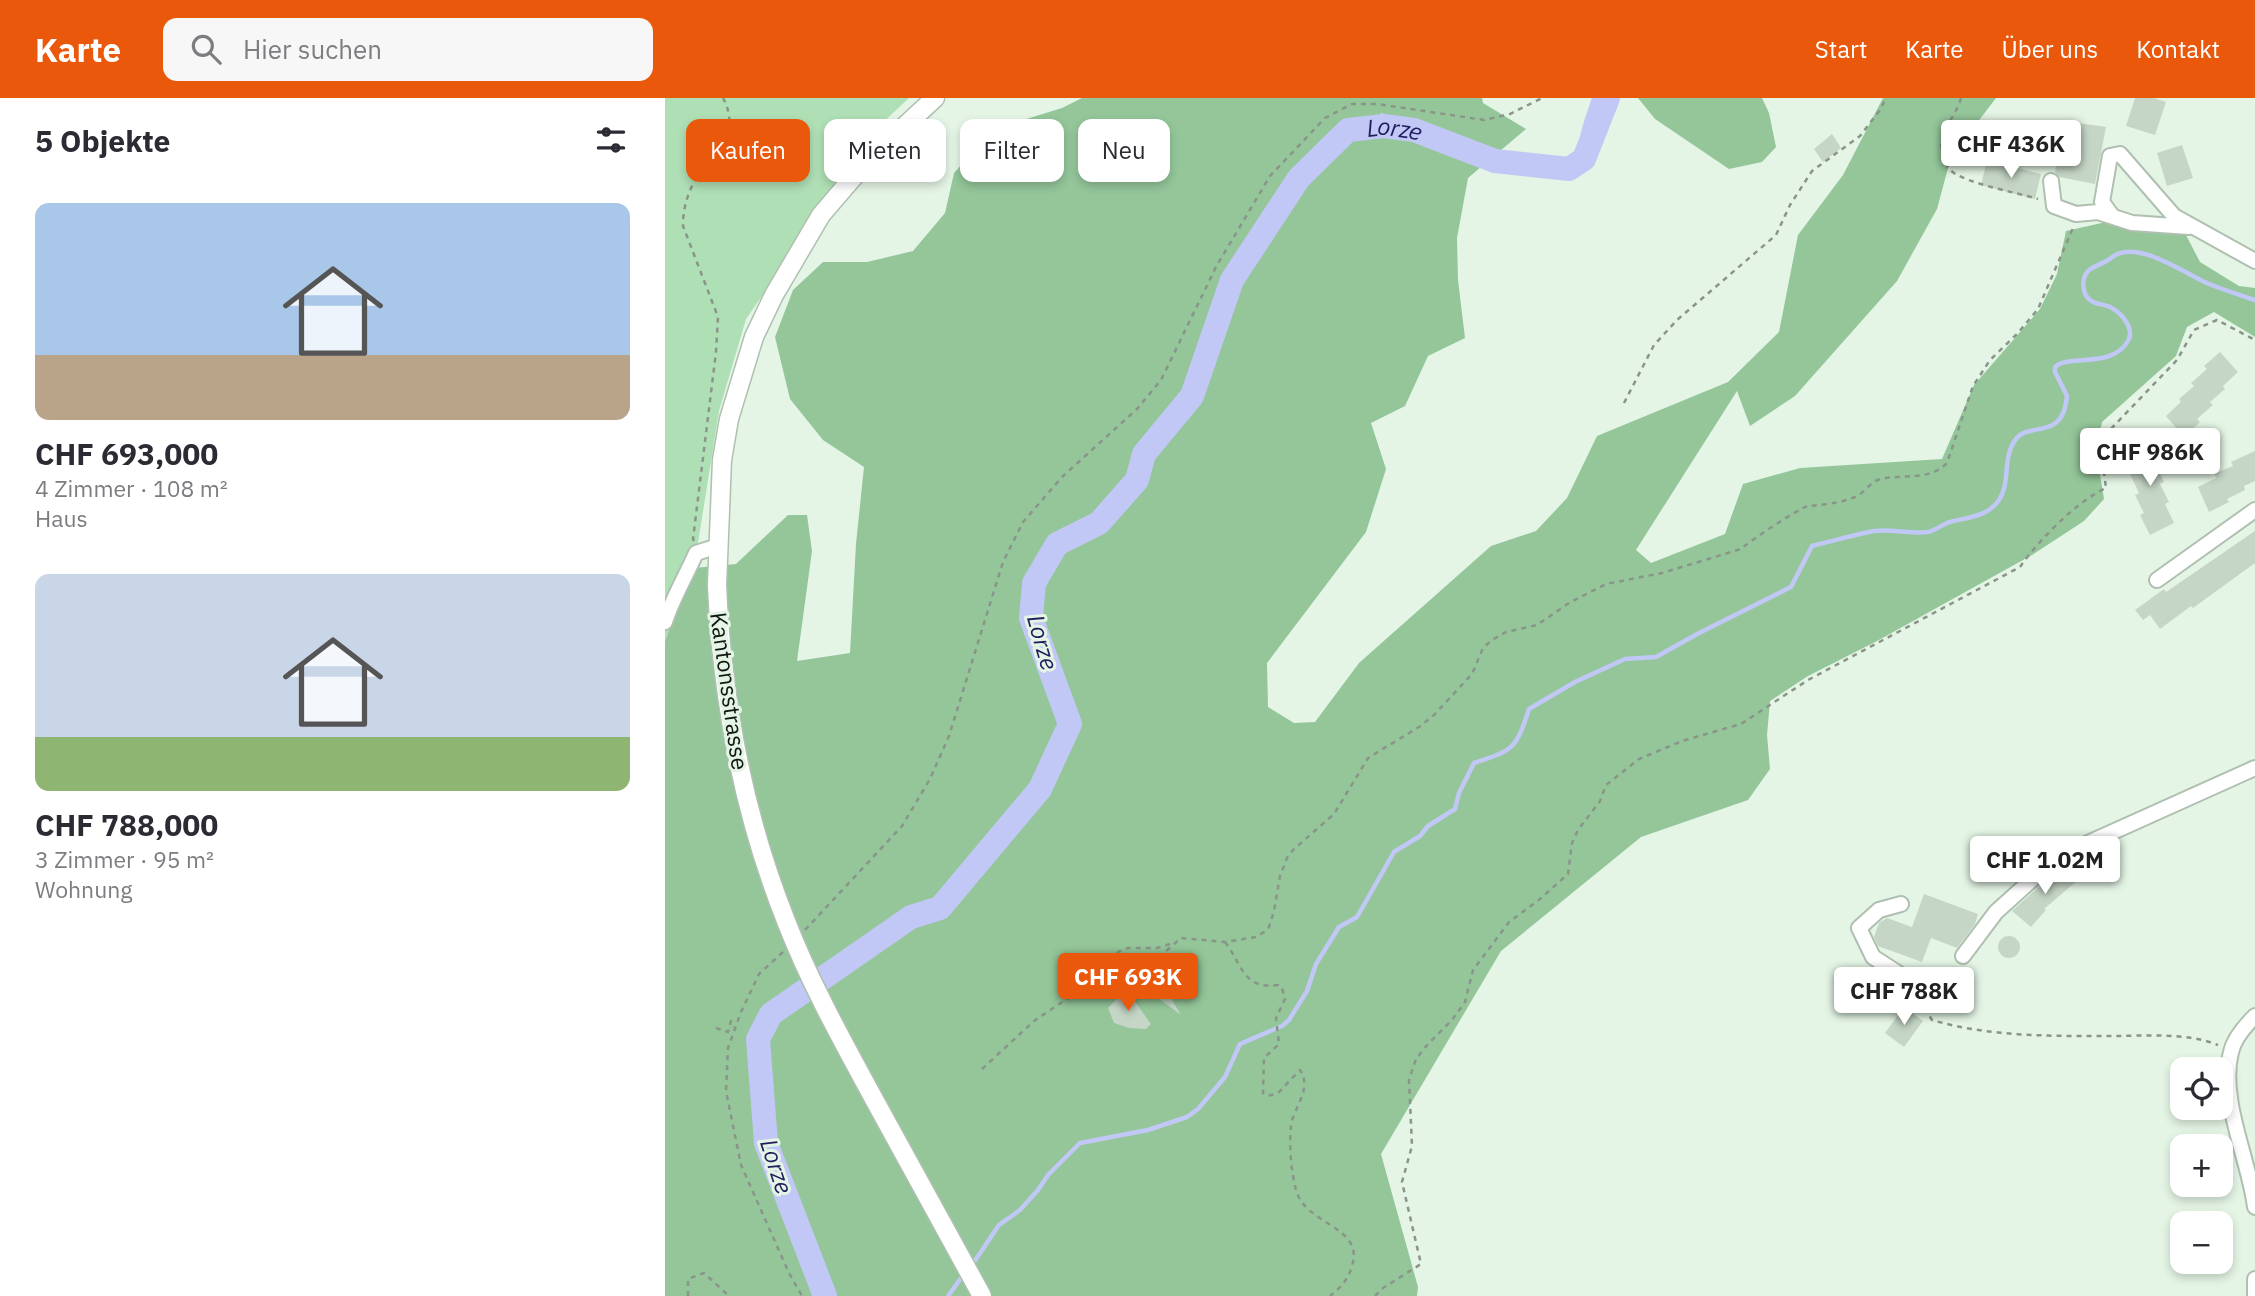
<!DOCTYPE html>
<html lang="de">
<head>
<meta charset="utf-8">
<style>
	:root { --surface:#fff; --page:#f7f7f7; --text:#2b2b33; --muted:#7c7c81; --accent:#ea580c }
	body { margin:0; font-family:"IBM Plex Sans",sans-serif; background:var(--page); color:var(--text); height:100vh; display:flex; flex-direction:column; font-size:26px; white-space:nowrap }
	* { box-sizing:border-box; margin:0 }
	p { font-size:23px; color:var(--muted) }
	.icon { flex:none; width:38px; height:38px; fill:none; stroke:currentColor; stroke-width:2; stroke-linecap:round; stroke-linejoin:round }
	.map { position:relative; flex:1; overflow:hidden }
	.side { display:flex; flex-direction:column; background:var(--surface); width:665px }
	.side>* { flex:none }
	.banner { position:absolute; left:21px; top:21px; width:665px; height:63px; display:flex; gap:14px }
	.fabs { position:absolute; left:1505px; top:959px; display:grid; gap:14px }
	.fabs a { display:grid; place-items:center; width:63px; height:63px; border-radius:14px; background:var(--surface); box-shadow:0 4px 10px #0003; font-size:35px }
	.price { position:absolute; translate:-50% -60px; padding:0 16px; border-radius:7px; background:#fff; color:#222; font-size:23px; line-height:46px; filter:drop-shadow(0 2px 4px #0008) }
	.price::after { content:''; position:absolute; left:50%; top:42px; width:21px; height:16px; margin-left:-10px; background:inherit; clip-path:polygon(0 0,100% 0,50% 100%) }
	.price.selected { background:var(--accent); color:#fff }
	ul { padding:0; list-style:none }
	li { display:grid; align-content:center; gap:14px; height:371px; padding:0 35px }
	li span { display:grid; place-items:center; height:217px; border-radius:14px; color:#555 }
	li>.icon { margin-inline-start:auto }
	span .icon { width:126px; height:126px; fill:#fffc; stroke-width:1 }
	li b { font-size:30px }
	h2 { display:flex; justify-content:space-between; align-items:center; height:84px; padding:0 35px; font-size:30px }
	.tag { padding:0 24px; border-radius:14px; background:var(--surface); box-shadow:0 4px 10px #0003; font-size:24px; line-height:63px }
	.tag.selected { background:var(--accent); color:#fff }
	header { display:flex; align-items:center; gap:42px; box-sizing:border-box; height:98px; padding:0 35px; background:var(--accent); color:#fff }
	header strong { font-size:33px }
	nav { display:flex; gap:38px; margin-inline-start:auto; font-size:24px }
	.search { width:490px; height:63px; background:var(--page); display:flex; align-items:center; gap:18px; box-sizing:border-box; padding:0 24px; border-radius:14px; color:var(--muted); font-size:26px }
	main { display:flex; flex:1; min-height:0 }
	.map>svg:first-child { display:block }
	.green { fill:#afdfb4 }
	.forest { fill:#94c69a }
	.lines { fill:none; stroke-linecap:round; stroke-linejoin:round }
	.stream { stroke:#c1c8f6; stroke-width:4.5 }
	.river { stroke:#c1c8f6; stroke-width:24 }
	.building { fill:#c5d6c6 }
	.minor-casing { stroke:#afc0b1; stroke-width:18 }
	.major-casing { stroke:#afc0b1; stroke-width:21 }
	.path { stroke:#899589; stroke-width:2.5; stroke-dasharray:5 5; stroke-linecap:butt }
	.minor { stroke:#fff; stroke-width:14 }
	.major { stroke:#fff; stroke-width:18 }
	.major-bridge-casing { stroke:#afc0b1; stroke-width:21; stroke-linecap:butt }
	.major-bridge { stroke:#fff; stroke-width:18 }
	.labels { text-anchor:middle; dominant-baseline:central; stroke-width:6; stroke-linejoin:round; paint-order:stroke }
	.street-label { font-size:23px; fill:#111711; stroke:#e4f5e5 }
	.water-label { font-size:24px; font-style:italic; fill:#201e5f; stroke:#e4f5e5 }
</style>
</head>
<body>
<header>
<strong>Karte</strong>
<div class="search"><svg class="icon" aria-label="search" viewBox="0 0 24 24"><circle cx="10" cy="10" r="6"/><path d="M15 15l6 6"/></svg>Hier suchen</div>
<nav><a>Start</a><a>Karte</a><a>Über uns</a><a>Kontakt</a></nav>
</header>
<main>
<section class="side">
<h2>5 Objekte<svg class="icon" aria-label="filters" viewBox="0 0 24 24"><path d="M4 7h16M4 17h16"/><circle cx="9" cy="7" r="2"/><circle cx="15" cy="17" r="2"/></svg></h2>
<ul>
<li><span style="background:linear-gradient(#a9c7e8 70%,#b9a48a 0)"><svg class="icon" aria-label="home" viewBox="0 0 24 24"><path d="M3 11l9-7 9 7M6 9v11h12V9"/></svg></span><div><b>CHF 693,000</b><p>4 Zimmer · 108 m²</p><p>Haus</p></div></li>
<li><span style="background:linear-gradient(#c9d6e8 75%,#8fb573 0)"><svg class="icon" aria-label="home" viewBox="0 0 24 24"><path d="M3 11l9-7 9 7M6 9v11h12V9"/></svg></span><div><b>CHF 788,000</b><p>3 Zimmer · 95 m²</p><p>Wohnung</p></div></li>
</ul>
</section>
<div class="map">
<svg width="1590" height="1198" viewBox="0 0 1590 1198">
	<rect width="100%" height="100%" fill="#e4f5e5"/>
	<path class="green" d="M0 0H244L214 28 81 221 54 313 29 470 0 543Z"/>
	<path class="forest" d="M417 0H817L818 5 861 31 803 80 792 140 793 182 800 240 763 258 740 308 706 325 721 371 701 434 602 565 603 609 629 625 650 624 694 565 826 448 871 433 902 400 932 338 1063 284 1114 234 1133 137 1178 77 1218 0H1331L1286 59 1272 111 1232 183 1130 298 1085 328 1072 293 971 452 986 465 1060 436 1078 386 1135 370 1277 361 1309 287 1375 211 1392 176 1401 133 1441 124 1521 137 1535 164 1574 188 1590 190V239L1549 214 1522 229 1511 258 1437 324 1431 352 1439 401 1419 423 1367 457 1212 543 1143 578 1105 603 1102 637 1105 671 1083 702 976 739 836 853 716 1056 753 1189 752 1198H0V543L29 470 71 466 123 417H142L147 453 132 563 185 555 191 446 199 369 158 342 125 301 110 239 128 192 158 164H202L248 153 280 115 289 75 329 31 397 10Z
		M973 0H1097L1104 15 1111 49 1097 64 1064 71 990 21Z"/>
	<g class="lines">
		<path class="stream" d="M717 17 719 28
			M919 61C910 46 925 16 929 0
			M307 1167 334 1127 355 1112 373 1092 383 1077 415 1045 483 1032 522 1019 533 1011 560 979 575 946 617 928 624 922 642 893 651 866 674 829 692 819 729 754 755 738 763 728 790 711 794 695 809 665C849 652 851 651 864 611L910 584 960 561 991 559 1034 535 1126 489 1147 448C1168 443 1188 437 1209 433 1227 431 1245 436 1263 434 1269 433 1275 428 1282 425 1300 419 1322 420 1334 402 1346 384 1337 358 1351 341 1364 323 1398 344 1402 298L1390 274V269C1403 256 1447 271 1463 243 1470 231 1457 215 1445 209 1439 206 1431 207 1425 202 1417 196 1416 181 1423 173 1429 167 1439 166 1446 160 1470 139 1520 176 1544 186 1559 192 1575 197 1590 202
			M283 1198 299 1176"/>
		<path class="river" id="s1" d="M160 1198 101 1045 93 941 106 916 246 819 275 810 375 691 405 626 366 520 369 485 392 446 434 425 472 382 479 356 527 298 567 182 634 80 683 32 719 28 749 32 830 63 904 71 919 61 943 0"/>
	</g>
	<path class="building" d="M1470 0H1489L1501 4 1490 37 1461 28Z
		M1399 23 1441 29 1430 86 1394 79 1390 74Z
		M1167 36 1176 50 1158 64 1149 51Z
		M1517 47 1528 80 1502 88 1492 55Z
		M1322 62 1376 76 1370 101 1316 87Z
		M1555 254 1573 274 1558 288 1560 291 1545 304 1548 307 1532 321 1535 324 1519 339 1501 318 1516 304 1514 301 1529 288 1526 285 1542 271 1539 268Z
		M1485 344 1494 364 1490 366 1499 384 1495 386 1504 404 1500 406 1509 425 1485 437 1475 417 1479 415 1470 397 1474 395 1465 376 1469 374 1460 356Z
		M1590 353V383L1579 388 1580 392 1562 401 1564 404 1544 414 1533 389 1551 380 1549 376 1568 368 1566 364Z
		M1590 433V465L1528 510 1526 508 1495 531 1485 517 1478 522 1470 512 1499 491 1501 494Z
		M1399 766 1413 782 1379 811 1381 812 1366 829 1347 813Z
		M1259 796 1313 816 1310 826 1292 850 1266 840 1257 864 1213 848 1209 839 1214 825 1222 820 1247 829Z
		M1333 849a11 11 0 1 1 22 0a11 11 0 1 1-22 0Z
		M487 881H496L503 886V895L516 917 473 885Z
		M461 891 486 926 481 931 464 930 449 925 443 910Z
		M1239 909 1258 923 1239 949 1220 935Z"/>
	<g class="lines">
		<defs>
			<path id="minor" d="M1386 83 1389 108 1411 116 1433 114 1467 125 1524 129
				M1448 119 1437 104 1445 58 1455 56 1509 118 1590 163
				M1492 482 1590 412
				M0 524C7 501 21 478 31 455L53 448
				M1236 806 1214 812 1194 830 1208 859 1242 881
				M1298 858 1331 814 1392 759 1590 670
				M1590 918C1581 927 1569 940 1566 954 1554 1001 1584 1061 1590 1109
				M1590 1198V1181"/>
			<path id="major" d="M52 487 57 362 64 321 89 239 109 197 156 117 204 61 270 0"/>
		</defs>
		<use href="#minor" class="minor-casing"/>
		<use href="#major" class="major-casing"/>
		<path class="path" d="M1296 0C1292 16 1278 29 1276 45 1276 56 1280 69 1289 75 1308 87 1350 94 1373 101
			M959 305 989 247 1012 222 1111 137 1125 107 1147 73 1195 38 1215 12 1221 0
			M29 443 28 441 51 254 53 219 18 128C18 113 21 100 28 86 42 56 79 39 58 0
			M140 832 237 728 265 681 284 638 338 464 358 424 397 379 472 311 496 282 551 169 605 78 660 20 687 6H713L819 22 845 16 877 0
			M560 844C577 866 578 892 613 887L617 890 620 901 611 920 614 946 599 960 598 995 603 998 613 995 635 972C648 991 628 1010 626 1028 624 1048 626 1073 631 1092 640 1127 700 1128 687 1168 683 1182 676 1189 665 1198
			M118 854 94 876 76 914 63 950 61 993 76 1067 124 1175 137 1198
			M1254 878 1288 870 1291 867
			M1249 893 1267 922C1325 939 1386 938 1445 938 1480 938 1521 934 1553 947
			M467 901 461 888 465 878 473 869 494 859 516 840 560 844 591 839 599 834 604 829 609 813 615 778 622 760 628 752 669 716 703 660 754 629 769 617 807 576 818 550 827 542 841 534 872 527 904 505 941 486 997 475 1076 451C1083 444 1136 409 1143 408 1158 407 1175 405 1190 399 1200 395 1205 383 1216 381 1238 376 1265 383 1282 365L1308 288 1325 262 1352 236 1373 211 1408 130
			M51 930 63 934 66 923 68 929
			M317 971 369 923 442 874 453 854 463 850H492L505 846
			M23 1198V1181L39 1175 64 1198
			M710 1198 718 1190 756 1166 737 1084 747 1048 744 982 751 961 763 946 787 922 800 904 808 872 844 824 875 801 903 776 907 745 913 732 935 703 941 687 974 661 1017 643 1076 626 1143 582 1355 469C1373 443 1412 403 1441 390L1436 351 1442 335 1512 262 1529 232 1552 222 1590 242"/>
		<use href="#minor" class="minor"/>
		<use href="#major" class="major"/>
		<defs>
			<path id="major-bridge" d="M52 487C57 603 78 715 121 823 145 885 178 944 210 1003 245 1068 281 1133 317 1198"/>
		</defs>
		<use href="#major-bridge" class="major-bridge-casing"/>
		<use href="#major-bridge" class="major-bridge"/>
	</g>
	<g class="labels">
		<g class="street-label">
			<text transform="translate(65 593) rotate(82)">Kantonsstrasse</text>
		</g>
		<g class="water-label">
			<text stroke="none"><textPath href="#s1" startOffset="1484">Lorze</textPath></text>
			<text transform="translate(378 544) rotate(74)">Lorze</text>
			<text transform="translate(112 1068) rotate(72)">Lorze</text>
		</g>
	</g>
</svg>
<div class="fabs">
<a><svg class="icon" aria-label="locate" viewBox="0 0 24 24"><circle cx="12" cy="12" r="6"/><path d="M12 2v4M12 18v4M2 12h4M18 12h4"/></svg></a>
<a>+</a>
<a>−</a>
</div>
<b class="price" style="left:1346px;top:82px">CHF 436K</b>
<b class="price" style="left:1485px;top:390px">CHF 986K</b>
<b class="price" style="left:1380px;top:798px">CHF 1.02M</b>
<b class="price selected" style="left:463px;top:915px">CHF 693K</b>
<b class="price" style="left:1239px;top:929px">CHF 788K</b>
<div class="banner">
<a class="tag selected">Kaufen</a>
<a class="tag">Mieten</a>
<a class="tag">Filter</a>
<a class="tag">Neu</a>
</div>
</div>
</main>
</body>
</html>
